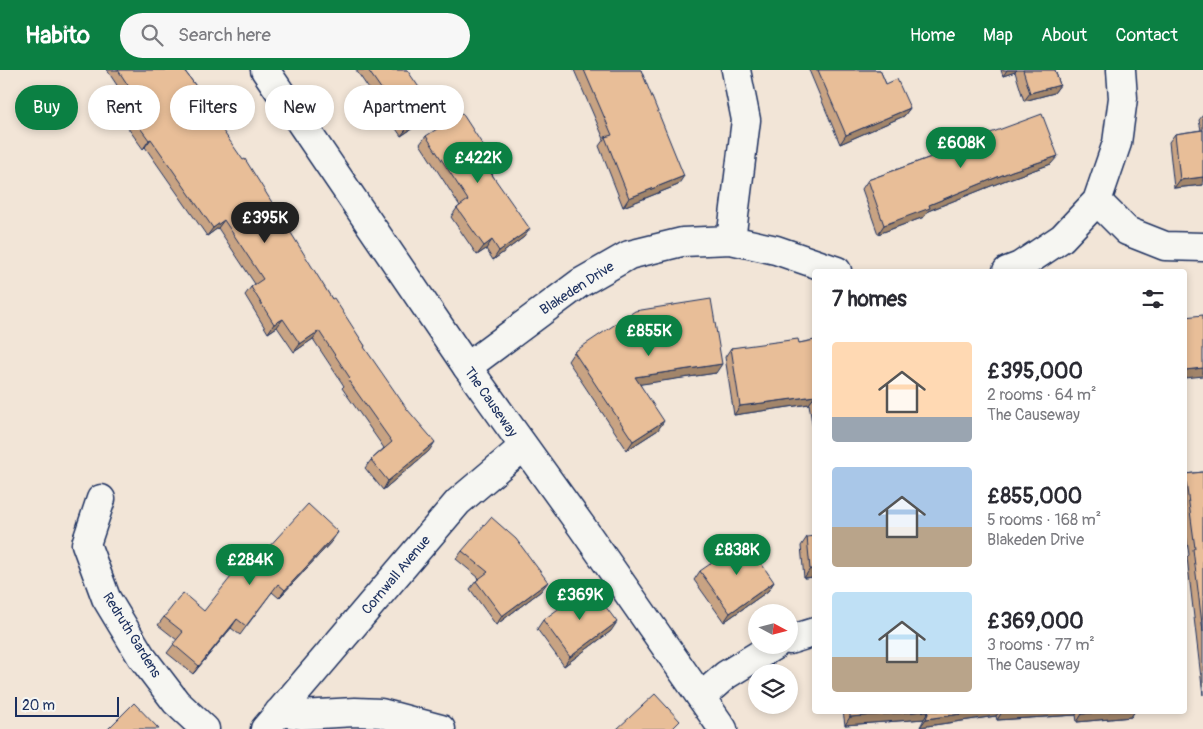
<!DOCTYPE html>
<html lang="en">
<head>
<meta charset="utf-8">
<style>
	:root { --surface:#fff; --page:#f7f7f7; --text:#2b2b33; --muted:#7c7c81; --accent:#0b8043 }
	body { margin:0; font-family:Pangolin,sans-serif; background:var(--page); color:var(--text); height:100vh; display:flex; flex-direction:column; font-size:19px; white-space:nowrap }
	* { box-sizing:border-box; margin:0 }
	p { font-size:16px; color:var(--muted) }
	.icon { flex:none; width:28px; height:28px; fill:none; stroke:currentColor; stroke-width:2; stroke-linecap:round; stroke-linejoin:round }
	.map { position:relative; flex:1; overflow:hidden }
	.drawer { position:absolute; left:812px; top:199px; width:375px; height:445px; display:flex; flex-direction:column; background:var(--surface); border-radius:5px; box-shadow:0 2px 8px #0003 }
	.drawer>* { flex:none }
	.top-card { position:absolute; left:15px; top:15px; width:475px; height:45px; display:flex; gap:10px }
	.needle { width:32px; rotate:97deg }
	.tools { position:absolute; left:748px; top:534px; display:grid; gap:10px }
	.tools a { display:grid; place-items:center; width:50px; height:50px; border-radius:50%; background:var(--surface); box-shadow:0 2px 8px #0003; font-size:25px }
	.scale { position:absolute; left:15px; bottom:12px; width:104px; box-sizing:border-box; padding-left:5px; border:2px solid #1b2f5e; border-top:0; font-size:14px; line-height:18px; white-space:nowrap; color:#1b2f5e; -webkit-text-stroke:4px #f6f6f2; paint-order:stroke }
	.price { position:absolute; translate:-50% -42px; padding:0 11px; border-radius:18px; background:var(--accent); color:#fff; font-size:16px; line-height:32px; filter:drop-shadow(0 1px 2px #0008) }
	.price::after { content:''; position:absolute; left:50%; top:30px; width:15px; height:11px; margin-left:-8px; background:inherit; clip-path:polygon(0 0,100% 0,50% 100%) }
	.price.on { background:#222; color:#fff }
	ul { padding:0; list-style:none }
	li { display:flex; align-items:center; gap:15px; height:125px; padding:0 20px }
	li span { display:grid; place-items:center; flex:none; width:140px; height:100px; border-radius:5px; color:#555 }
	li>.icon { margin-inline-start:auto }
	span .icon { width:60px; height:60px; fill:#fffc; stroke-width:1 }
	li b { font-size:21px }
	h2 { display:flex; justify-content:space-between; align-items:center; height:60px; padding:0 20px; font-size:21px }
	.chip { padding:0 18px; border-radius:22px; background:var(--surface); box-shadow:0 2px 8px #0003; font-size:18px; line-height:45px }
	.chip.on { background:var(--accent); color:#fff }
	header { display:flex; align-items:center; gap:30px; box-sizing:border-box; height:70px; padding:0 25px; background:var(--accent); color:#fff }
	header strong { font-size:24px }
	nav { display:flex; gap:28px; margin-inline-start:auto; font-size:18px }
	.search { width:350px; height:45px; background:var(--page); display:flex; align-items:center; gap:12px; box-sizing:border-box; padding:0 18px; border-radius:28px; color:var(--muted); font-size:19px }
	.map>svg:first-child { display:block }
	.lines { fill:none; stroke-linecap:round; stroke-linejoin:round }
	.street-casing { stroke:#1b2f5e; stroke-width:31 }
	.secondary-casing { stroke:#1b2f5e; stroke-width:31 }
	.street { stroke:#f6f6f2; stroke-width:28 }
	.secondary { stroke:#f6f6f2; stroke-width:28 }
	.wall { fill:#c8a383; stroke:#1b2f5e }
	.shaded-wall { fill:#a2856a; stroke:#1b2f5e }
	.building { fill:#e8be98; stroke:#1b2f5e }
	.labels { text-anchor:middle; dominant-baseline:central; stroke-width:5; stroke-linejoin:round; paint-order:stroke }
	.street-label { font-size:14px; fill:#1b2f5e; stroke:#f6f6f2 }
</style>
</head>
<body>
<header>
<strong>Habito</strong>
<div class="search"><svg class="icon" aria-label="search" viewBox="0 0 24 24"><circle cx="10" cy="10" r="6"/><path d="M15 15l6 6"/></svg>Search here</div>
<nav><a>Home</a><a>Map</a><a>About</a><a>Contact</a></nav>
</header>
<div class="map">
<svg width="1203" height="659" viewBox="0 0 1203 659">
	<rect width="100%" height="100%" fill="#f2e5d7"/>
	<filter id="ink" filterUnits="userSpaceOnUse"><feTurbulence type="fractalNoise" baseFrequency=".02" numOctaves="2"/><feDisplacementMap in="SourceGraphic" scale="10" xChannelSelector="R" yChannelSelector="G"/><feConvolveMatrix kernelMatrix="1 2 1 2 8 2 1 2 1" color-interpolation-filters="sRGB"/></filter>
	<g filter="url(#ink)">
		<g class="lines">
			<defs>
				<path id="street" d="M1097 131 1127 161 1165 176 1203 177
					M731 170 746 50 736 0
					M1007 201 1020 196 1062 168 1097 131 1117 73 1123 28 1121 0
					M467 297 580 213 629 185 682 172 731 170 776 180 837 201
					M101 429 86 474 106 528 141 586 176 632 205 659
					M789 570 815 562
					M701 627 726 605 775 575
					M279 642 301 645 355 642 381 643 441 659
					M265 659 458 432 523 377"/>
				<path id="secondary" d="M265 0 467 297 582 457 723 659"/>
			</defs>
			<use href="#street" class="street-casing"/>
			<use href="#secondary" class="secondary-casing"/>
			<use href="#street" class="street"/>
			<use href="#secondary" class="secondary"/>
		</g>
		<path class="wall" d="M107 0H184L206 30 203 33 332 229 365 276 364 278 429 381 383 420 365 398 371 390 384 378 342 318 344 316 313 269 294 282 277 257 268 263 245 225 251 217 255 214 218 158 207 166 145 77 143 79 115 40 121 32 126 29Z
			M356 0H407L428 48 401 66Z
			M574 0H641L678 115 623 137 599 76 604 69Z
			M809 0H880L886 14 910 38 904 46 840 74Z
			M1001 0H1055L1060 15 1054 23 1024 31 1015 2 1003 6Z
			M1203 45V115L1174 118 1169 72 1175 64 1201 60 1199 50Z
			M426 66 492 104 524 167 493 190 486 179 477 185 451 147 457 138 460 136 420 74Z
			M966 72 1051 94 1006 110 928 141 924 147 878 164 862 119 868 110 964 75Z
			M815 270V359H813L809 334 734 345 725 287 731 278 799 273Z
			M574 282 716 303 640 314 658 360 627 380 568 291Z
			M1203 402V625L1187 487 1189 485 1185 456V404Z
			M807 467 815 507 804 508 801 476Z
			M332 471 279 528 272 522 240 565 231 558 193 604 167 583 177 570 158 555 164 547 204 541 245 503Z
			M462 481 541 521 496 555 470 519 476 511 479 508 456 489Z
			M700 501 774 512 768 521 724 552 694 510Z
			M543 550 611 561 564 596 537 559Z
			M843 641H1135L1131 647 1077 652 1076 645 997 650 996 646 920 657 924 649 845 655Z"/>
		<path class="shaded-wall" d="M1007 0H1017L1015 2 1003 6Z
			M1060 15 1054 23 1024 31 1030 23Z
			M910 38 904 46 840 74 846 65Z
			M434 39 428 48 401 66 408 57Z
			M151 69 145 77 143 79 149 70Z
			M1058 86 1051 94 1006 110 928 141 924 147 878 164 884 155 929 135 1012 101Z
			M497 97 491 106 490 102Z
			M684 106 678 115 623 137 629 128Z
			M1203 107V115L1174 118 1180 110Z
			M224 150 218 158 207 166 213 158Z
			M530 159 524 167 493 190 499 181Z
			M492 170 486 179 477 185 484 176Z
			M283 249 277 257 268 263 274 254Z
			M319 261 313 269 294 282 300 274Z
			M722 294 716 303 629 316 635 307Z
			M1203 298V306L1185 308V300Z
			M815 326 809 334 734 345 740 336Z
			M664 351 658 360 627 380 633 371Z
			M435 372 429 381 383 420 388 411Z
			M338 462 332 471 279 528 285 520Z
			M810 499H815V507L804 508Z
			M548 512 541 521 496 555 502 546Z
			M774 512 768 521 724 552 730 543Z
			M237 549 231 558 193 604 199 596Z
			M617 552 611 561 564 596 570 587Z
			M924 641H929L924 649 845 655 850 647Z
			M981 641H1000L996 646 920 657 926 649Z
			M1014 641H1078L1076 645 997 650 1002 642Z
			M1110 641H1135L1131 647 1077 652 1082 644Z"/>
		<path class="building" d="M118 0H184L206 30 203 32 243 90 245 89 332 229 334 228 365 276 364 277 407 339 435 372 388 411 371 390 392 372 348 310 350 308 319 261 300 274 283 249 274 254 251 217 263 209 224 150 213 158 151 69 149 70 121 32 133 23Z
			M368 0H407L434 39 408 57Z
			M584 0H641L684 106 629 128 605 67 612 65Z
			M818 0H880L886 14 897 9 910 38 846 65Z
			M1023 0H1055L1060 15 1030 23Z
			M462 43 497 97 490 102 530 159 499 181 492 170 484 176 457 138 468 130 426 66Z
			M1042 44 1058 86 1012 101 929 135 930 138 884 155 868 110 967 74 966 72Z
			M1203 60V107L1180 110 1175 64Z
			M711 229 722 294 635 307 664 351 633 371 574 282 635 241Z
			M1203 245V298L1185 300V247Z
			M798 269 799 273 815 270V326L740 336 731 278Z
			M1203 402V562L1193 479 1195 478 1185 404Z
			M308 434 338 462 285 520 278 514 246 556 237 549 199 596 173 574 183 562 164 547 183 523 204 541 238 498 245 503Z
			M491 447 516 469 548 512 502 546 476 511 488 502 462 481Z
			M815 466V499H810L807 467Z
			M745 470 774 512 730 543 700 501Z
			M590 516 617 552 570 587 543 550Z
			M655 624 680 651 672 659H617Z
			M134 633 159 659H108Z
			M850 641H924L850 647Z
			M929 641H981L926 649Z
			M1082 641H1110L1082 644Z"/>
	</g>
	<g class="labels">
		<g class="street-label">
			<text transform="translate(577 218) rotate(-33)">Blakeden Drive</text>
			<text transform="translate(491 332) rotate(55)">The Causeway</text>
			<text transform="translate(396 505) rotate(-50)">Cornwall Avenue</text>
			<text transform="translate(132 565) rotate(58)">Redruth Gardens</text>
		</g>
	</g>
</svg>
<div class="tools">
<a><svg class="needle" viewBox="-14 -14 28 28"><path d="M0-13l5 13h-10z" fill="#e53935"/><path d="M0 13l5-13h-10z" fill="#7c7c81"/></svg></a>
<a><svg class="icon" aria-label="layers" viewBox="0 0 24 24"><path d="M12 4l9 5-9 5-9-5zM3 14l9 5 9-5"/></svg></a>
</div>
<div class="scale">20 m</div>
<b class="price" style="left:961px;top:99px">£608K</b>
<b class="price" style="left:478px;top:114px">£422K</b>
<b class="price on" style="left:265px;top:174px">£395K</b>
<b class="price" style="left:649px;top:287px">£855K</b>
<b class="price" style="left:737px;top:506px">£838K</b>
<b class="price" style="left:250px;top:516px">£284K</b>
<b class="price" style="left:580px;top:551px">£369K</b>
<div class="top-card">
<a class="chip on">Buy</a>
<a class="chip">Rent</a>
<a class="chip">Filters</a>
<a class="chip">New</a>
<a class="chip">Apartment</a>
</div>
<section class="drawer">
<h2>7 homes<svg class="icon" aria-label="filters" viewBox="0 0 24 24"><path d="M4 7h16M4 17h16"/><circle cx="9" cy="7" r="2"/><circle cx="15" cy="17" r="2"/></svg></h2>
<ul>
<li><span style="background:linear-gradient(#ffd9b3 75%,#9aa5b1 0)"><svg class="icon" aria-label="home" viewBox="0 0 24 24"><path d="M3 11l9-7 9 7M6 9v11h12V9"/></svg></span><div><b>£395,000</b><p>2 rooms · 64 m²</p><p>The Causeway</p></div></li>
<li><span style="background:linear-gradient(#a9c7e8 60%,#b9a48a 0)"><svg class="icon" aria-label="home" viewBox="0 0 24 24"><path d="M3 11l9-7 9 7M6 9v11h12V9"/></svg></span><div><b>£855,000</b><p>5 rooms · 168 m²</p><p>Blakeden Drive</p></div></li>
<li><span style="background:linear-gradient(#bfe0f5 65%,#b9a48a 0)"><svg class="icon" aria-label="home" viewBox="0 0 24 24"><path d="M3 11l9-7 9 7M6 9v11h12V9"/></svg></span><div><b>£369,000</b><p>3 rooms · 77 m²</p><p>The Causeway</p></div></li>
</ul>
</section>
</div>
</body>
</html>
